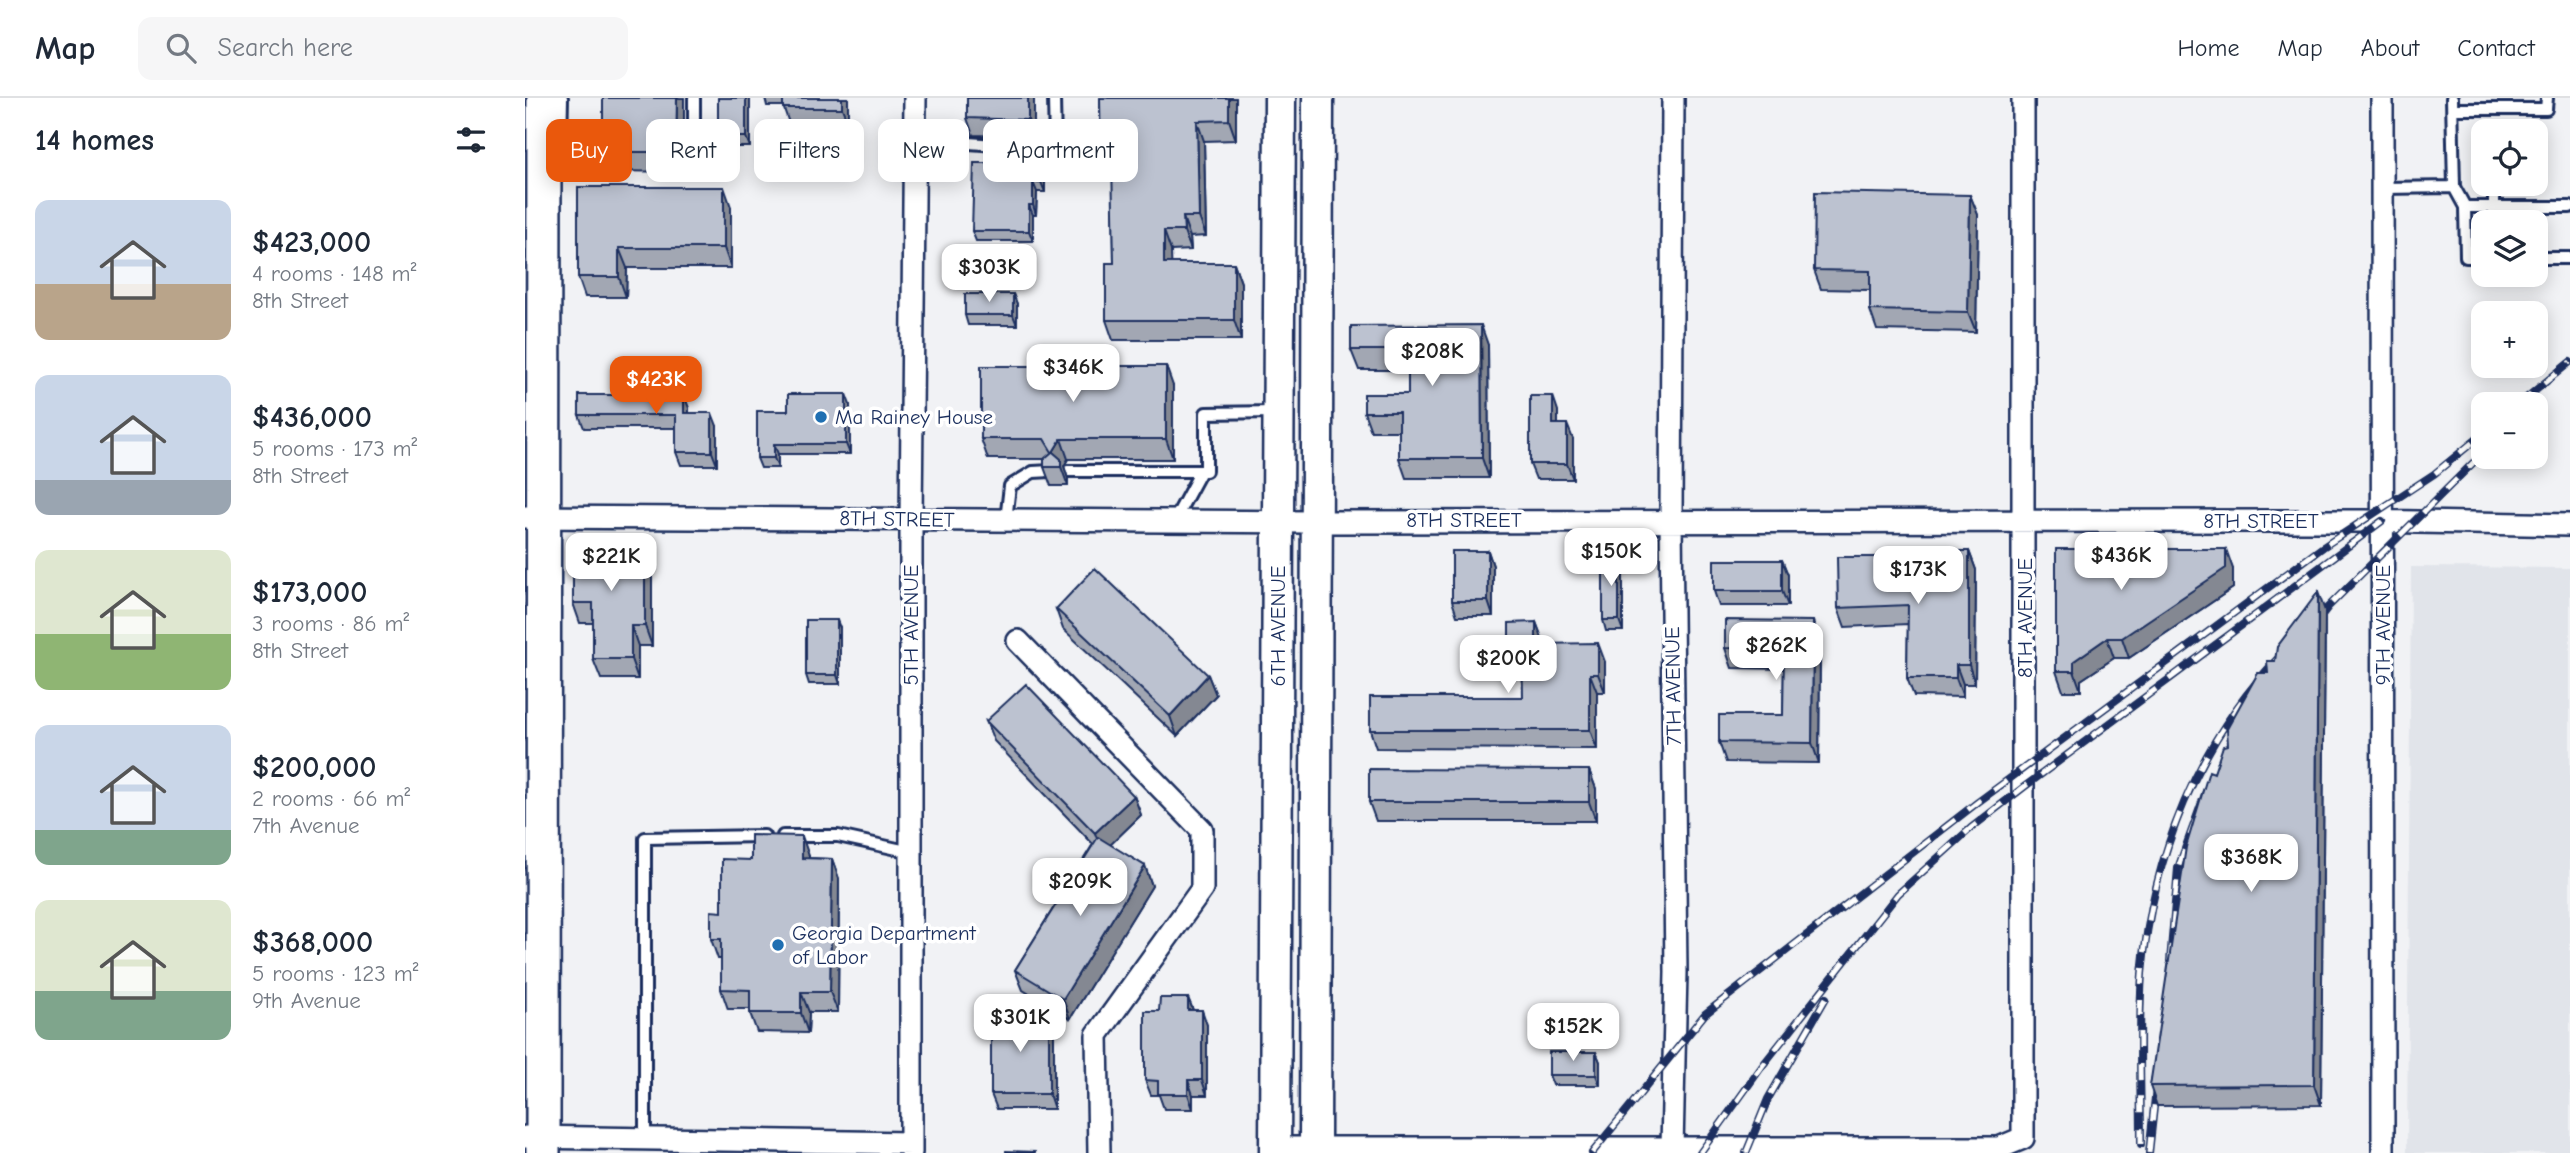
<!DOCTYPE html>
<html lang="en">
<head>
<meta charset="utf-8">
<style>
	:root { --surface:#fff; --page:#f6f6f7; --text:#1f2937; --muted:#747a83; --line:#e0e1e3; --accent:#ea580c }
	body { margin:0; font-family:"Comic Neue",sans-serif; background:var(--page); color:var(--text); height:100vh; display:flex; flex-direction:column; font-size:26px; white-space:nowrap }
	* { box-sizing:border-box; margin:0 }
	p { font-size:23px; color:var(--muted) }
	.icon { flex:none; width:38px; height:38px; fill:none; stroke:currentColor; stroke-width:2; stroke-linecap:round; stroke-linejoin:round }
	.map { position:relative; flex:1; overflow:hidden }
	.panel { display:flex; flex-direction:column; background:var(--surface); width:525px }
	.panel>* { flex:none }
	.top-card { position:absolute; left:21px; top:21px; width:665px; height:63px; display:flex; gap:14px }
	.buttons { position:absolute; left:1946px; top:21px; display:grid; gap:14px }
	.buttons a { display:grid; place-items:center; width:77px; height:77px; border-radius:14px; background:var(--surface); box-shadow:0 4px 18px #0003; font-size:35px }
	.price { position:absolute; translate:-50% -60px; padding:0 16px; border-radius:14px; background:#fff; color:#222; font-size:23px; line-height:46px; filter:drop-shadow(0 2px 4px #0008) }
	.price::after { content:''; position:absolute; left:50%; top:42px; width:21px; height:16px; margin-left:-10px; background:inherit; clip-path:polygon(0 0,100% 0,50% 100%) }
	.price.active { background:var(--accent); color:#fff }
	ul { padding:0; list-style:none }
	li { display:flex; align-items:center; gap:21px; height:175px; padding:0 35px }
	li span { display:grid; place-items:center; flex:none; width:196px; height:140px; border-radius:14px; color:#555 }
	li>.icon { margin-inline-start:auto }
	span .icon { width:84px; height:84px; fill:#fffc; stroke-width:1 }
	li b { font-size:30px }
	h2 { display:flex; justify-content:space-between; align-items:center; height:84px; padding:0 35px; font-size:30px }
	.chip { padding:0 24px; border-radius:14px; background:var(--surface); box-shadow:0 4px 18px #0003; font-size:24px; line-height:63px }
	.chip.active { background:var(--accent); color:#fff }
	header { display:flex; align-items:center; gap:42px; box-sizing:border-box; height:98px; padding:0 35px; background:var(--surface); border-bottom:2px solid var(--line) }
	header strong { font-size:33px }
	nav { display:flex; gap:38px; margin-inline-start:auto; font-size:24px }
	.search { width:490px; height:63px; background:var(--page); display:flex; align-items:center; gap:18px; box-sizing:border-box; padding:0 24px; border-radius:14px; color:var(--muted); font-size:26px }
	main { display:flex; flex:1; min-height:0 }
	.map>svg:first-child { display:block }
	.built { fill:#e1e4ea }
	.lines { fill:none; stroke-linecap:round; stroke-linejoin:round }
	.lane-casing { stroke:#1b2f5e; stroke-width:16 }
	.street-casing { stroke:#1b2f5e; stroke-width:26 }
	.secondary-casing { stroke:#1b2f5e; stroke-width:35 }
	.primary-casing { stroke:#1b2f5e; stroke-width:38 }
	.lane { stroke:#fff; stroke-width:10 }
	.street { stroke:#fff; stroke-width:21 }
	.secondary { stroke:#fff; stroke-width:30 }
	.primary { stroke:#fff; stroke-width:33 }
	.rail-casing { stroke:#1b2f5e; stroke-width:8 }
	.rail { stroke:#fff; stroke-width:5; stroke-dasharray:16; stroke-linecap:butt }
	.wall { fill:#a2a7b3; stroke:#1b2f5e; stroke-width:2 }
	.shaded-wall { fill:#848892; stroke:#1b2f5e; stroke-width:2 }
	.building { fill:#bcc2d0; stroke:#1b2f5e; stroke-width:2 }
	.poi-dot { fill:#1f6fb2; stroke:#fff; stroke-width:2.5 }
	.labels { text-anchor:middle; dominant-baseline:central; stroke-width:7; stroke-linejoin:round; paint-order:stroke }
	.poi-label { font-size:21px; fill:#1b2f5e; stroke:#fff; text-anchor:start }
	.street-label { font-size:21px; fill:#1b2f5e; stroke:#fff }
</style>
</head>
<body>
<header>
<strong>Map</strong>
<div class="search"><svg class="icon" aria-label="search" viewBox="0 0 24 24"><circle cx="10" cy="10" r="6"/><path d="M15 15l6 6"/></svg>Search here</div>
<nav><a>Home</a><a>Map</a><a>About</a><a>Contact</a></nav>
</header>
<main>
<section class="panel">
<h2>14 homes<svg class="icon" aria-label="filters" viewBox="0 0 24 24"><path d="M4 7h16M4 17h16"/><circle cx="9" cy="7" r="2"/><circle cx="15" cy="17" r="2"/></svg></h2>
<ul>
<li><span style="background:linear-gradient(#c9d6e8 60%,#b9a48a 0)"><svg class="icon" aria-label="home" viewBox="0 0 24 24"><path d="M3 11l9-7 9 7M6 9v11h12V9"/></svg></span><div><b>$423,000</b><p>4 rooms · 148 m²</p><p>8th Street</p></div></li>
<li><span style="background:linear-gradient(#c9d6e8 75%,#9aa5b1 0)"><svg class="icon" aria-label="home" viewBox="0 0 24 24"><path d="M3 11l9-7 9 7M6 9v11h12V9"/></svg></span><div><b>$436,000</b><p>5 rooms · 173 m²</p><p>8th Street</p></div></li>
<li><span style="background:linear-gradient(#dfe7d0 60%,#8fb573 0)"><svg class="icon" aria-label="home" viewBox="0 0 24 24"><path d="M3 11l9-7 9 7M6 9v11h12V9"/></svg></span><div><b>$173,000</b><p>3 rooms · 86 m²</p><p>8th Street</p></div></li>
<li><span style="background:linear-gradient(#c9d6e8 75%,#7fa58c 0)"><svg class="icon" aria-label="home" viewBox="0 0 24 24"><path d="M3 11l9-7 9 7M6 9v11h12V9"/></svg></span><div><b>$200,000</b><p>2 rooms · 66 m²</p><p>7th Avenue</p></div></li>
<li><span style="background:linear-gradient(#dfe7d0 65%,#7fa58c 0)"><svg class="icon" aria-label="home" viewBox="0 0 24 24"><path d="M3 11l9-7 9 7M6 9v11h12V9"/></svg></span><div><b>$368,000</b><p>5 rooms · 123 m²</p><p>9th Avenue</p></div></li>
</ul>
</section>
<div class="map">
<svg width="2045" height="1055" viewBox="0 0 2045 1055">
	<rect width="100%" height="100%" fill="#f1f2f5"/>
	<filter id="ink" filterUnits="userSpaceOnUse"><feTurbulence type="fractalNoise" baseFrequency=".0143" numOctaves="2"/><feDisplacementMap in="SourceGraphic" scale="14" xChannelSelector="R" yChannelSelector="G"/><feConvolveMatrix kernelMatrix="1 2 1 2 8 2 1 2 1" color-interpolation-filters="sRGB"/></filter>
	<g filter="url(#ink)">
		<path class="built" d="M1886 469 2045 470V1055H1882Z"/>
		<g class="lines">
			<defs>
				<path id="lane" d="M1927 0 1929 89
					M1928 11H2021L2022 0
					M390 41 523 51 530 48 529 0
					M32 55 36 45 37 0
					M169 57V0
					M1969 86V124
					M1857 90 1929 89 1940 109H2045
					M1940 109 1941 159H1958
					M1994 124V109
					M2011 160H2045
					M543 373H681V315L751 314
					M481 422 485 388 508 374 526 373
					M649 423 676 373
					M258 738H313L386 754
					M120 1041V740L239 738"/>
				<path id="street" d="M1857 0 1858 1055
					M0 419 792 424 1840 423 2045 427
					M493 543 677 732V791L572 937 574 1055
					M0 1039 386 1045
					M750 1050H1474L1498 1040V0
					M1147 1050 1151 874 1146 423 1148 0
					M386 1055V422L390 0"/>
				<path id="secondary" d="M750 1055 755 0
					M790 1055 793 0"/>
				<path id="primary" d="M18 1055 19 0"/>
			</defs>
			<use href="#lane" class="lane-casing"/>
			<use href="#street" class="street-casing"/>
			<use href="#secondary" class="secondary-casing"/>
			<use href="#primary" class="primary-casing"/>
			<use href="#lane" class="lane"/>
			<use href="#street" class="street"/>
			<use href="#secondary" class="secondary"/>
			<use href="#primary" class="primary"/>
			<defs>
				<path id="rail" d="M1994 306 2045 264
					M1787 530 1803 509 1958 355
					M1645 863 1653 770 1681 693
					M1616 1046C1616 990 1613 932 1617 876 1627 759 1673 642 1756 557
					M1067 1055 1180 916 1453 704 1798 449 1909 376 1958 336
					M1175 1055 1238 967 1373 796 1446 730 1499 689 1857 423
					M1221 1055 1243 1001 1301 900
					M1624 1055 1632 981"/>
			</defs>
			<use href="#rail" class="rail-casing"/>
			<use href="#rail" class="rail"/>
		</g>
		<path class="wall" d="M78 0H159V74L85 73 78 54Z
			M225 0V49H196L193 39Z
			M240 0H323V25H264L258 8H242Z
			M442 0H509V39L448 37 442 20Z
			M575 0H711V42L679 43 681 138 665 139 666 152 646 153V165H709L716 185V242H588L581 222 589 165 588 81H584L576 62Z
			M520 75V94H512L511 117H508V143H451L447 133Z
			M53 89 206 109V170H102L101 199H60L53 179Z
			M1445 97 1453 117 1451 234 1352 232 1345 212V192L1296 191 1289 172Z
			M488 196 492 206V227H443L440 217Z
			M963 247 964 380H881L874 360V333H846L839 314 883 296V272H834L826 252Z
			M648 288V361H543L539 368 543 381V388H526L519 369V361H463L456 341Z
			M325 307V356H253V370H236L232 360 263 313Z
			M164 310V315L192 328V367H156L151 354V330H59L54 317Z
			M1033 313V326L1048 341V381H1011L1005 366Z
			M1531 451 1708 471V490L1604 560H1589L1556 582V593H1538L1531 573Z
			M963 453 968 468V518H932L927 503Z
			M1444 453 1451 472 1450 586H1438V599L1389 598 1382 580 1383 526 1320 529 1313 510 1353 459 1356 469 1397 470Z
			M1094 459 1098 469V533H1081L1078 522Z
			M1257 462 1263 477V508H1194L1189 493Z
			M127 464V548H113V581H76L68 561V525H55L48 505Z
			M531 511 683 577 691 597 652 638 538 531Z
			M1800 513 1796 1007 1632 1008 1625 988 1689 675 1750 563Z
			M1011 524 1018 543V546L1080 564V594H1072V651L851 650 845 632 998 599V570H991L984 551Z
			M315 530V586H284L281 577Z
			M1295 543 1294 665 1201 664 1194 644 1258 617 1259 571 1207 570 1200 550Z
			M461 623 609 698 616 717 585 747 620 768 627 788 545 921 498 892 490 872 568 746 469 643Z
			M1064 672 1071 691V723H851L844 704Z
			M284 758V760L307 761 314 781 313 914H284L283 935 232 934 225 915V911H203L196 891V861H193L186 841 197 814 226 762Z
			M663 900 668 912 682 927V997H668V1011H639L634 997H626L620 982 634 913Z
			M529 931V1011H472L466 996Z
			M1071 954 1075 964V987H1028L1024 977Z"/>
		<path class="shaded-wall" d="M152 0H159V74L151 54Z
			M221 0H225V49L221 39Z
			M317 0H323V25L317 10Z
			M503 0H509V39L503 22Z
			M704 0H711V42L704 22Z
			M672 23 679 43 681 138 674 119Z
			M516 65 520 75V94L516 84Z
			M508 84 512 94 511 117 508 107Z
			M199 89 206 109V170L199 150Z
			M1445 97 1453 117 1451 234 1443 214Z
			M504 107 508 117V143L504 133Z
			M658 119 665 139 666 152 659 133Z
			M639 133 646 153 647 185 639 165Z
			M94 150 102 170 101 199 94 179Z
			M709 165 716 185V242L709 222Z
			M488 196 492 206V227L488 217Z
			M956 227 963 247 964 380 957 360Z
			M641 268 648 288V361L641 341Z
			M321 296 325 307V356L321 346Z
			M159 297 164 310V328L159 315Z
			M1028 298 1033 313V341L1028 326Z
			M187 315 192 328V367L187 354Z
			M1042 326 1048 341V381L1042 366Z
			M536 341 543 361 539 368 543 381V388L536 369 528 354Z
			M249 346 253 356V370L249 360Z
			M120 444 127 464V548L120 528Z
			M1701 451 1708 471V490L1604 560 1597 540Z
			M963 453 968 468V518L963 503Z
			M1444 453 1451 472 1450 586 1444 567Z
			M1094 459 1098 469V533L1094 522Z
			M1257 462 1263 477V508L1257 493Z
			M1793 494 1800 513 1796 1007 1789 987Z
			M312 522 315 530V586L312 577Z
			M1288 523 1295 543 1294 665 1287 645Z
			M1011 524 1018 543V564L1011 546Z
			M106 528 113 548V581L106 561Z
			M1582 540 1589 560 1556 582V593L1549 573V563Z
			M1073 545 1080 564V594L1073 576Z
			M1431 567 1438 586V599L1431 580Z
			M1065 576 1072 594V651L1065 632Z
			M683 577 691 597 652 638 645 618Z
			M1064 672 1071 691V723L1064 704Z
			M609 698 616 717 577 755 570 735Z
			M277 738 284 758V780L277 760Z
			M307 761 314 781 313 914 305 894Z
			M620 768 627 788 545 921 538 901Z
			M276 894 284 914 283 935 276 915Z
			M663 900 669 915 663 912Z
			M677 912 682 927V997L677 982Z
			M524 916 529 931V1011L524 996Z
			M1071 954 1075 964V987L1071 977Z
			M663 982 668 997V1011L663 996Z"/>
		<path class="building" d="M78 0H152L151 54H78Z
			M193 0H221V39H193Z
			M258 0H317V10H258Z
			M442 0H503V22L442 20Z
			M575 0H704V22L672 23 674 119H658L659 133H639V165H709V222H581V165H589L587 61 576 62Z
			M449 65H516V84H508V107H504V133H447Z
			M53 89H199V150H94V179H53Z
			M1290 94 1445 97 1443 214 1345 212V173L1289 172Z
			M440 196H488V217H440Z
			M956 227 957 360H874V314H839V296H883V252H826V228Z
			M456 268H641V341H536L528 354 536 361V369H519V361L527 354 519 341H456Z
			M263 296H321V346H249V360H232V313H263Z
			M54 297H159V315H187V354H151V317H54Z
			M1005 298H1028V326H1042V366H1005Z
			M120 444V528H106V561H68V505H48V445Z
			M1531 451H1701V470L1597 540H1582L1549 563V573H1531Z
			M927 453H963V503H927Z
			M1397 453H1444V567H1431V580H1382L1383 507 1313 510 1312 459H1353V469L1397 470Z
			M1078 459H1094V522H1078Z
			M1189 462H1257V493H1189Z
			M570 470 683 577 645 618 531 511Z
			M1793 494 1789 987 1625 988 1661 749 1684 673 1689 675 1698 648 1703 647 1702 631 1733 575H1743L1742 563H1750L1752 549Z
			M281 522H312V577H281Z
			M1200 522 1288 523 1287 645 1194 644V617H1258L1259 551 1200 550Z
			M1011 524V546L1073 545V576H1065V632H845V599H998L997 551H984V525Z
			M501 586 609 698 570 735 461 623Z
			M844 671 1064 672V704H844Z
			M226 737 277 738V760L307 761 305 894H276V915H225V892L196 891V841H186V813L197 814V761L226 762Z
			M573 739 620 768 538 901 490 872Z
			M635 900H663V912H677V982H663V996H633V983L620 982V913H634Z
			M466 916H524V996H466Z
			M1024 954H1071V977H1024Z
			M481 1053 510 1054V1055H481Z"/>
	</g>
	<g class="poi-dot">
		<circle cx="296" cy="319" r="7"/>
		<circle cx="253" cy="847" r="7"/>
	</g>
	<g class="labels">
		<g class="poi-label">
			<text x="310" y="319">Ma Rainey House</text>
			<text x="267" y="835">Georgia Department<tspan x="267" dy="24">of Labor</tspan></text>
		</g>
		<g class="street-label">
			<text transform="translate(372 421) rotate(1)">8TH STREET</text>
			<text x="939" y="422">8TH STREET</text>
			<text x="1736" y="423">8TH STREET</text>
			<text transform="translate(1500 520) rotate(-90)">8TH AVENUE</text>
			<text transform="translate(386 527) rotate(-90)">5TH AVENUE</text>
			<text transform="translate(1858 527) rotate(-90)">9TH AVENUE</text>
			<text transform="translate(753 528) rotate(-90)">6TH AVENUE</text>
			<text transform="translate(1148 588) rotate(-91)">7TH AVENUE</text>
		</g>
	</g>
</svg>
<div class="buttons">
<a><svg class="icon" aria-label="locate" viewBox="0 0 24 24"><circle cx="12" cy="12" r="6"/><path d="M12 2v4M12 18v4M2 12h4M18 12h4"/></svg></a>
<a><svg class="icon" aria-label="layers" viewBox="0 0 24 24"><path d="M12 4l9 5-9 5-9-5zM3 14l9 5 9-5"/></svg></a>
<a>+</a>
<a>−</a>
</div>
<b class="price" style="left:464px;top:206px">$303K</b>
<b class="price" style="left:907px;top:290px">$208K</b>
<b class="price" style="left:548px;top:306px">$346K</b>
<b class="price active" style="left:131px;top:318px">$423K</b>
<b class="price" style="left:1086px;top:490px">$150K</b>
<b class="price" style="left:1596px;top:494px">$436K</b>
<b class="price" style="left:86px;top:495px">$221K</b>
<b class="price" style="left:1393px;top:508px">$173K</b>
<b class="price" style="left:1251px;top:584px">$262K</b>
<b class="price" style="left:983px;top:597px">$200K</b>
<b class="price" style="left:1726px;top:796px">$368K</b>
<b class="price" style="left:555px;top:820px">$209K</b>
<b class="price" style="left:495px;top:956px">$301K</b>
<b class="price" style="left:1048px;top:965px">$152K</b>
<div class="top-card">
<a class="chip active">Buy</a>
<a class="chip">Rent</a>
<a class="chip">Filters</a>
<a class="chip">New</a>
<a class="chip">Apartment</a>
</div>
</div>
</main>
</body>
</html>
